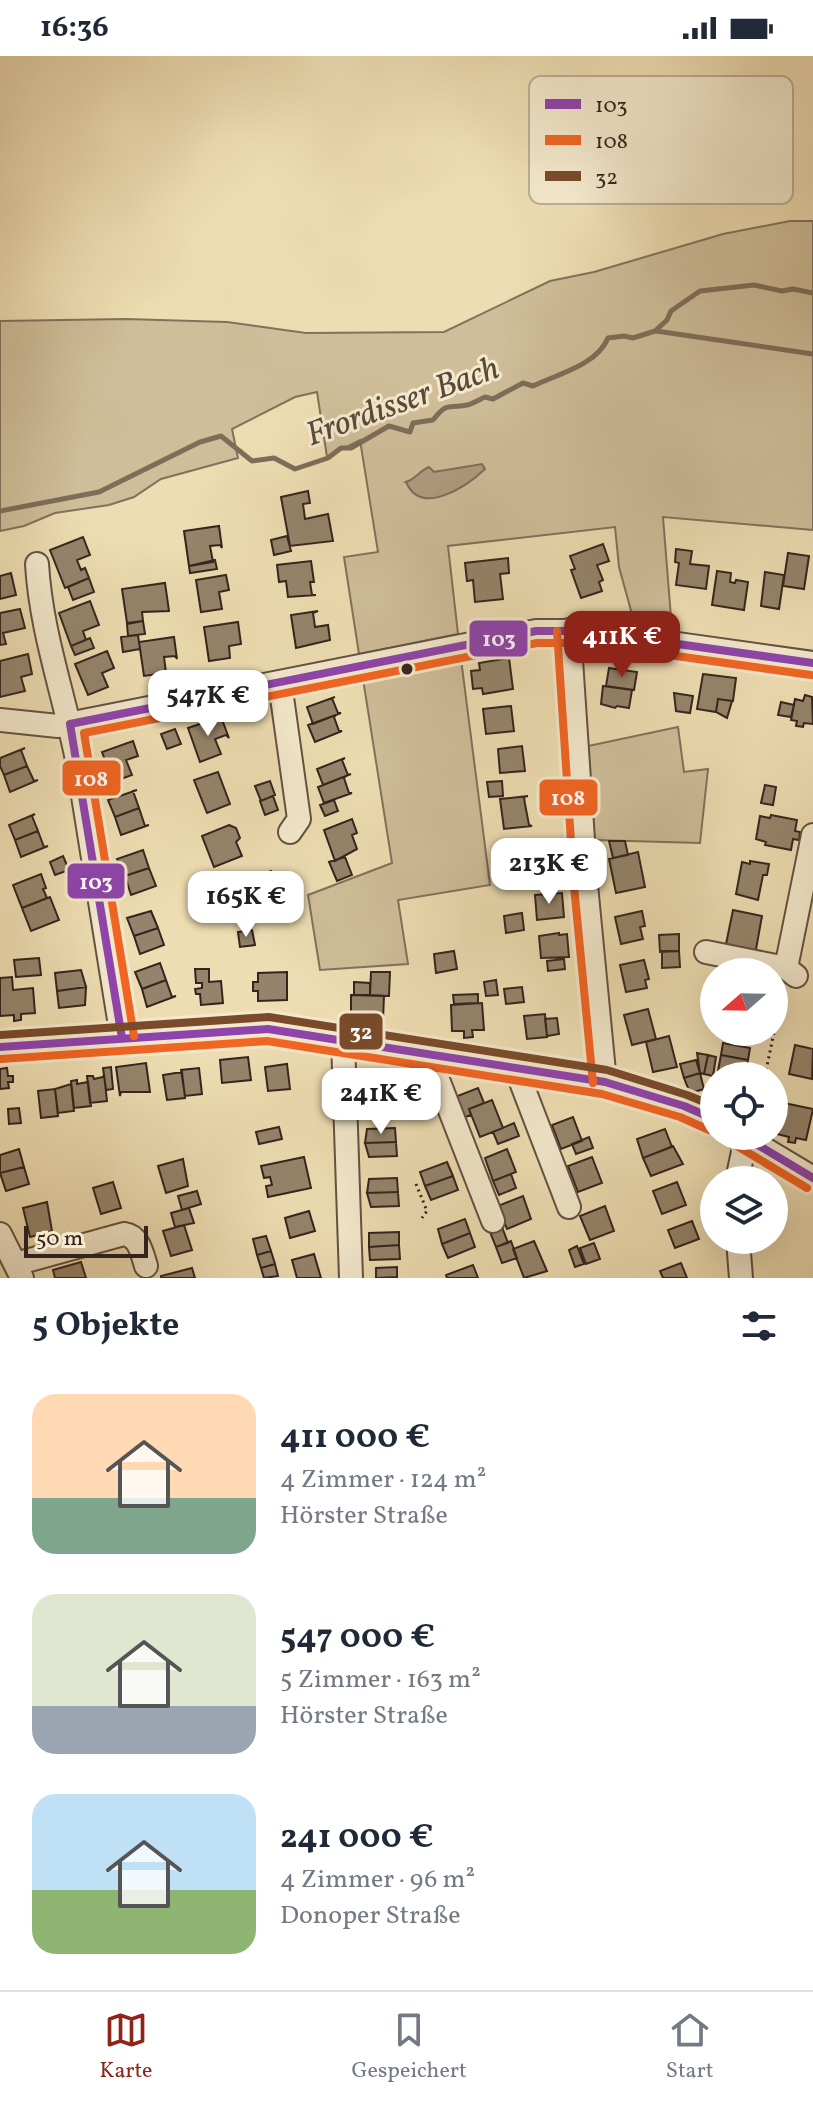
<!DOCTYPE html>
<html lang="de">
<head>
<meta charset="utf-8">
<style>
	:root { --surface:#fff; --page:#f2f2f3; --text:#1f2937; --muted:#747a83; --line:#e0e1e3; --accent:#8f2418 }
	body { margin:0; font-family:Vollkorn,serif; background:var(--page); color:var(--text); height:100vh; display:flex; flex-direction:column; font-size:30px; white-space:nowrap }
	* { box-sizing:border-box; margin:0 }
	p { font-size:26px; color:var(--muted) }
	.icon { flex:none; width:44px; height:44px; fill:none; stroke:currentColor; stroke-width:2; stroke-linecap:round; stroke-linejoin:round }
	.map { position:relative; height:1222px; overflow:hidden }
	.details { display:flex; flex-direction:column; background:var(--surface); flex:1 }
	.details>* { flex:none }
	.needle { width:52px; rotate:250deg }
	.tools { position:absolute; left:700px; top:902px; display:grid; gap:16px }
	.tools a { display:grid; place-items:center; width:88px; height:88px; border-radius:50%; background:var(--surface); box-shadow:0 8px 32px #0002; font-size:40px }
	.scale { position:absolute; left:24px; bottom:20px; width:124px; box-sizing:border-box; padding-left:8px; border:4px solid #35241e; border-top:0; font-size:22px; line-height:28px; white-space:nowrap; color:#35241e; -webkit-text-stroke:6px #f4e9cd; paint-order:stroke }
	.price { position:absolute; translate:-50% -68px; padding:0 18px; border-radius:16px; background:#fff; color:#222; font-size:26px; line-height:52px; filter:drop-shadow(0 2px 4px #0008) }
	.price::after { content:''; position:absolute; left:50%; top:48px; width:24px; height:18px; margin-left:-12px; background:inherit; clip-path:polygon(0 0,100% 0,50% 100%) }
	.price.active { background:var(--accent); color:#fff }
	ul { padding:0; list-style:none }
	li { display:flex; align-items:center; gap:24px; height:200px; padding:0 32px }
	li span { display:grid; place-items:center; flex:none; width:224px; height:160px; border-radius:24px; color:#555 }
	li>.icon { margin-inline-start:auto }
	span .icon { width:96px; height:96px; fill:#fffc; stroke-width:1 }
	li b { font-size:34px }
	h2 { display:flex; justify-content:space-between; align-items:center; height:96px; padding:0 32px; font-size:34px }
	.status { display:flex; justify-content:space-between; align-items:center; height:56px; padding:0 40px; background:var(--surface); direction:ltr }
	.status svg { height:22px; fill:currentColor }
	.tabs { display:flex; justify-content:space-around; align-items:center; height:112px; border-top:2px solid var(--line); background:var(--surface); font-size:22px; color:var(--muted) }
	.tabs a { display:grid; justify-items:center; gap:4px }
	.tabs .active { color:var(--accent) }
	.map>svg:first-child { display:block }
	.green { fill:#cfbe99; stroke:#82715c; stroke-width:2; fill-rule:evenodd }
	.water { fill:#af9e80; stroke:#7e6d59; stroke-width:2 }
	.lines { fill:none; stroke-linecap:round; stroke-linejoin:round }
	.stream { stroke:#7e6d59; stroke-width:5 }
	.building { fill:#95846b; stroke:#35241e; stroke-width:2 }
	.minor-casing { stroke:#635243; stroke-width:26 }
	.path { stroke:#35241e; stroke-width:3; stroke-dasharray:2 4; stroke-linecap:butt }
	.minor { stroke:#f4e9cd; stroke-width:22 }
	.bus-1-casing { stroke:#f4e9cd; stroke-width:14 }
	.bus-2-casing { stroke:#f4e9cd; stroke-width:14 }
	.bus-3-casing { stroke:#f4e9cd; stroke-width:14 }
	.bus-1 { stroke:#8e44ad; stroke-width:8 }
	.bus-2 { stroke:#f26522; stroke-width:8 }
	.bus-3 { stroke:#7a4b2a; stroke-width:8 }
	.bus-dot { fill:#35241e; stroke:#f4e9cd; stroke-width:3 }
	.labels { text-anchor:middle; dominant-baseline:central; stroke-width:6; stroke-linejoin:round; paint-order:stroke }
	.water-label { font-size:34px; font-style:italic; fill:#5a493b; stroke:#f4e9cd }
	.key { fill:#f4e9cd; stroke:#bbae98; stroke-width:2 }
	.key-label { font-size:22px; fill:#35241e }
	.line-badge { stroke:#f4e9cd; stroke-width:3 }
	.badge-label { font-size:22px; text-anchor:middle; font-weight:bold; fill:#fff }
</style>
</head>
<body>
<div class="status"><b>16:36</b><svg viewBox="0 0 49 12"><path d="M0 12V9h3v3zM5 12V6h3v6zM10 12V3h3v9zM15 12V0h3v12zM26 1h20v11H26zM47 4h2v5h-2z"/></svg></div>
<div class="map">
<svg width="813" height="1222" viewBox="0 0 813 1222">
	<rect width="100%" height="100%" fill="#eeddb2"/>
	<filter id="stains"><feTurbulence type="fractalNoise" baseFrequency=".0025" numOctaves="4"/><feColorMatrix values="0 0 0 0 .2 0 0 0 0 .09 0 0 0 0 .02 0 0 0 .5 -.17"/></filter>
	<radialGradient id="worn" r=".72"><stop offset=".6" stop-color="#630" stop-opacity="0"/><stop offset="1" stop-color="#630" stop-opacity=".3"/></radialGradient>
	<path class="green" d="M790 165H813V474L663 461 672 574 635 569 619 511 615 471 448 490 458 578 359 598 344 501 378 496 360 384 327 401 317 336 295 341 232 373 238 402 161 423 134 441 109 449 55 457 24 470 0 475V265L126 263 227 266 306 277 444 276 550 225 594 216 723 178ZM452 414 460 430 451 436 406 426 434 416Z
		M461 603 490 829 398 844 408 908 320 914 308 839 392 807 363 623Z
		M678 671 684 716 708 713 700 787 594 784 588 690Z"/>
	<path class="water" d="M482 408 485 413C466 431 421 461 406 426 416 423 419 415 429 411L434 416Z"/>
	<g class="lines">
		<path class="stream" d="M656 275 813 298
			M0 455 99 436 200 386 221 380 252 405 274 402 295 413 328 402 341 392H351L389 370 410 376 413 367 433 364C448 345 447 353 467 349 473 348 480 343 485 341L493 343 523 327 533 330C558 318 597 309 608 282L624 280 633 282 655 275 667 264 671 255 700 235 754 229 782 235 793 233 813 237"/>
	</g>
	<path class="building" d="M308 435 310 447 303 448 305 463 328 458 333 485 290 490 281 441Z
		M219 470 222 492 220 489 210 490 213 506 189 510 184 475Z
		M287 480 291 495 274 499 271 484Z
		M83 481 90 499 77 504 81 514 85 512 89 522 65 532 50 494Z
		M603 488 609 505 597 509 603 524 599 526 602 535 581 542 571 514 575 513 570 500Z
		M676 493 692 495 690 508 709 510 706 533 676 529 679 507 675 506Z
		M788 497 809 500 804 533 783 530Z
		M508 502 509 517 500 518 503 543 475 546 473 524 467 525 465 507Z
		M215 504 217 513 190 517 189 510Z
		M311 505 314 526H310L312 539H316L288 541 286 525 279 526 277 509Z
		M717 515 731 517 730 526 735 527 736 524 748 526 744 554 712 549Z
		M765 516 784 519 779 553 761 550Z
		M11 517 16 539 0 543V520Z
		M226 519 229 534 219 536 222 553 201 556 196 524Z
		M89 522 94 536 73 544 68 531Z
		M165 527 169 555 142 556 143 565 127 567 122 533Z
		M90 545 99 569 83 575 86 584 71 590 59 557Z
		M20 553 25 572 3 577 6 588 0 589V557Z
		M318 555 313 557 315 571 328 569 330 584 296 592 291 559Z
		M143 565 145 578 128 580 127 568Z
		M238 566 241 588 229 590 230 602 209 605 204 571Z
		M138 579 140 593 123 596 121 581Z
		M174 581 177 603 175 600 164 601 166 617 144 620 139 586Z
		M90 582 94 592 75 599 71 590Z
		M107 595 114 612 102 617 108 631 88 639 75 608Z
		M28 598 32 618 21 621 25 635 0 641V605Z
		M509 602 513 633 483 638 482 632 473 633 471 615 480 614 479 607Z
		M609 612 637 616 634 634 606 630Z
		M703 618 736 622 733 645 718 643 716 656 697 653Z
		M603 630 632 634 629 652 617 650 615 652 601 648Z
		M674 637 693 640 690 657 676 655Z
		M805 639 812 641 813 668 804 667 803 671 796 670 797 665 791 664 795 643 803 645Z
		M335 641 332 642 338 657H341L313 668 307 651Z
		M718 643 732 645 727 662 716 656Z
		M781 646 794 649 791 661 778 659Z
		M511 650 514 675 486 678 483 653Z
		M336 659 334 661 339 675H342L315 686 308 669Z
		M221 661 229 682 226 679 215 683 221 698 200 706 188 672Z
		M175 673 181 688 167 693 161 678Z
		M133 685 138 700 126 704 132 719 113 726 102 696Z
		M522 690 525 715 500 717 498 693Z
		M25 692 21 694 27 710 4 719 0 710V702Z
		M345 702 342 704 348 719 351 718 323 729 317 713Z
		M27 710 34 725 38 724 10 736 4 719Z
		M218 716 230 748 207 757 194 724Z
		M346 720 344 722 349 737H352L324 747 318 731Z
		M270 725 275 739 261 745 255 730Z
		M502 725 503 740 489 741 487 726Z
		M765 729 776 731 773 749 761 747Z
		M137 734 133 735 139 752 115 761 108 744Z
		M273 740 278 754 265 759 260 745Z
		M528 740 524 741 525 748 529 769 532 770 504 773 500 743Z
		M334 744 338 755 325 760 320 749Z
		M139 752 145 770 149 769 121 779 115 761Z
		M35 758 32 760 38 775 15 784 9 769Z
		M771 759 797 764 795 775 800 776 799 784 793 783 791 794 765 789 766 786 756 783 760 760 770 762Z
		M352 763 357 777 352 779 357 793 335 805 324 774Z
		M229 769 236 772 240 782 236 786 242 800 214 811 202 780Z
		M38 775 44 791 48 790 21 801 15 784Z
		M533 784 536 806 524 807 525 815 503 817 499 789Z
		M609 785H625L628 799 613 802Z
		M143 794 149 812 125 820 117 803Z
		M638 796 645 831 616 837 609 803Z
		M63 800 69 814 55 819 50 806Z
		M345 801 352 819 337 825 329 806Z
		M750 805 769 808 767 819H763L758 844 736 838 742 806 750 808Z
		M562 811 564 828 549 830 547 812Z
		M149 812 156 830 131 839 125 820Z
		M271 815 278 834 256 843 249 824Z
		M41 818 46 832 43 833 47 842 22 852 13 829Z
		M562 837 564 861 537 864 535 839Z
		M50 841 59 864 31 875 22 852Z
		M733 854 762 860 755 899 725 893Z
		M151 855 158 872 134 880 127 862Z
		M642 855 645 870 640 871 643 883 621 888 615 861Z
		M522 857 524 874 506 877 504 860Z
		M158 872 164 889 140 898 134 880Z
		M252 874 255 889 240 891 238 876Z
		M559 877V879L567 878 569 901 541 902 539 880Z
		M679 878V895L660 896 659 879Z
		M454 895 457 913 436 917 434 898Z
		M662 895H679L680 911 662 912Z
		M39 902 41 919 16 921 14 904Z
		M564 903 565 913 548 915 547 905Z
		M644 904 649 923 645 924 647 932 626 936 620 909Z
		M160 907 166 924 142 933 135 916Z
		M195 913H209V926L221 925 223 947 201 949 200 938H196L195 933 202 932V927H196Z
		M81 914 86 931 57 935 55 917Z
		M287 916V944L258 945V935H253V926H258V917Z
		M371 916H390L389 940 370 939Z
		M12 921 13 934 33 932 35 957 21 958V964L14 965V959L0 960V922Z
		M166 924 172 941 176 940 147 951 142 933Z
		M496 924 498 939 486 940 484 926Z
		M354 926 370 927V939H354Z
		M86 931 85 949 59 952 57 935Z
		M522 931 524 946 506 948 504 933Z
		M478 938V947L454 948 453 939Z
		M351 939 384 940 383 964H351Z
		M482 947 484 974H472L473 981 464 982V975H452L451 949Z
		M648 953 656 983 632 989 624 959Z
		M545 958 547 981 527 983 524 960Z
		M557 962 559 978 547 980 545 963Z
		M669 980 677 1011 653 1016 646 986Z
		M723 987 750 992 748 1004 721 999Z
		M795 989 813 993 812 1023 789 1018Z
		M697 997 708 999 704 1018 700 1017Z
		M708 999 716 1001 713 1020 704 1018Z
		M721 999 748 1004 745 1020H717Z
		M248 1001 251 1024 222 1027 220 1004Z
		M696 1004 700 1017 684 1022 680 1008Z
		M146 1007 150 1036H121L120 1040 116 1011Z
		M287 1008 290 1033 268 1035 265 1011Z
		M111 1011 113 1033 106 1034 103 1012Z
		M7 1012 8 1020H13V1026H8L9 1032 0 1033V1013Z
		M199 1012 202 1038 185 1040 181 1014Z
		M182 1016 185 1042 167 1044 163 1019Z
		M700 1017 704 1033 690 1037 684 1022Z
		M104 1018 107 1045 90 1047 87 1020H93L94 1023 103 1021Z
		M398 1022 399 1036 368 1037 371 1023Z
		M77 1024V1028L88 1026 91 1050 74 1052 71 1025Z
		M71 1028 74 1055 58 1057 55 1033Z
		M478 1032 484 1047 469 1053 471 1059 463 1062 455 1041Z
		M55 1033 58 1060 41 1062 38 1035Z
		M399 1036 400 1049 371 1051 368 1037Z
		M492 1044 503 1072 480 1081 469 1053Z
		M784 1047 813 1053 806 1084 796 1082 795 1087 788 1086 789 1081 777 1078Z
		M19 1052 21 1067 9 1068 8 1053Z
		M573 1061 582 1085 561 1093 552 1069Z
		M514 1067 519 1080 498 1088 493 1076Z
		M279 1071 282 1083 259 1088 256 1076Z
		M395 1072 396 1086 365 1087 367 1073Z
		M665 1073 672 1091 643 1102 637 1083Z
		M589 1081 593 1092 576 1098 572 1088Z
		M396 1086 397 1100 369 1101 365 1087Z
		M673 1090 683 1108 651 1120 643 1102Z
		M19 1093 24 1111 0 1117V1099Z
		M507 1093 516 1116 493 1125 485 1102Z
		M304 1101 311 1132 268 1141 266 1130 272 1129 270 1121 264 1122 261 1110Z
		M592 1101 602 1127 578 1136 568 1110Z
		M183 1103 188 1130 166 1137 158 1110Z
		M447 1106 453 1120 425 1130 420 1116Z
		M24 1111 29 1128 6 1135 0 1117Z
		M511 1118 516 1132 499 1139 493 1125Z
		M453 1120 458 1134 431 1144 425 1130Z
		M397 1122 398 1136 367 1137 369 1123Z
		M113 1126 121 1152 101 1158 93 1132Z
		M677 1126 686 1149 662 1158 653 1135Z
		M197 1135 201 1148 182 1154 178 1140Z
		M398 1136 399 1150 371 1151 367 1137Z
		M523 1140 531 1163 507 1173 498 1150Z
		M47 1146 52 1175 30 1181 23 1152Z
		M605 1150 614 1175 590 1184 580 1160Z
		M189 1152 194 1167 175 1171 171 1157Z
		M309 1155 315 1175 290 1182 285 1162Z
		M465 1163 470 1177 442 1188 438 1173Z
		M692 1165 699 1183 675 1192 668 1174Z
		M184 1169 192 1194 171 1200 163 1175Z
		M502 1171 508 1187 496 1191 490 1176Z
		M399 1176V1189L369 1191V1177Z
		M470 1177 475 1191 448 1202 442 1188Z
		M266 1180 271 1195 257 1199 253 1183Z
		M511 1185 517 1202 502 1207 496 1191Z
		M534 1185 547 1215 524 1222 513 1193Z
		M594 1187 600 1203 586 1208 580 1192Z
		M399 1189 400 1203 370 1204 369 1191Z
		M577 1190 584 1208 575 1211 569 1194Z
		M271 1195 275 1208 261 1212 257 1199Z
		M314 1198 321 1222H297L292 1204Z
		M81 1206 86 1222H55L53 1214Z
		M681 1207 687 1222H663L660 1215Z
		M275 1208 278 1220 264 1222 261 1212Z
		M473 1209 478 1222H447L446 1219Z
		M397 1211V1221L376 1222V1212Z
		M192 1212 195 1222H161V1220Z"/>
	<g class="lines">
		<defs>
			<path id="minor" d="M37 508C41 577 65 641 78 709L122 982
				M569 574 586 829 605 1026
				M280 627 299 763 290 776
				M0 664 58 670 536 575H585L813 607
				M706 896 786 912
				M796 920 786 912 813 779
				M343 984 351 1222
				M0 991 268 973 605 1026 684 1050 714 1063
				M428 998 493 1165
				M516 1013 569 1151
				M743 1080 813 1122
				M737 1124 746 1082
				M0 1178 22 1222
				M738 1184 741 1222
				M15 1208 124 1178C139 1180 142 1197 146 1210"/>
		</defs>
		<use href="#minor" class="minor-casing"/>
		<path class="path" d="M774 974 782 931
			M765 1020 774 976
			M416 1128 427 1155 422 1162"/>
		<use href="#minor" class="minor"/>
		<defs>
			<path id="bus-1" d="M70 668 536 575H585L813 607
				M70 668 122 982
				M0 991 268 973 605 1026 684 1050 714 1063
				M743 1080 813 1122"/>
			<path id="bus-2" d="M557 575 574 830 593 1027
				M134 980 84 677 537 587H584L811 619
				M1 1003 267 985 602 1038 680 1061 709 1074
				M737 1090 807 1132"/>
			<path id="bus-3" d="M0 979 269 961 607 1014 687 1039 714 1050"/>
		</defs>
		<use href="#bus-1" class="bus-1-casing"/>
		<use href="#bus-2" class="bus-2-casing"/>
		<use href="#bus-3" class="bus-3-casing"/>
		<use href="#bus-1" class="bus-1"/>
		<use href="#bus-2" class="bus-2"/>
		<use href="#bus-3" class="bus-3"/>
	</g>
	<circle class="bus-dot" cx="407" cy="613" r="7"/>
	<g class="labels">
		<g class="water-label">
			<text transform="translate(403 347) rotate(-20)">Frordisser Bach</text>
		</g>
	</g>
	<rect x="529" y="20" width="264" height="128" rx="12" class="key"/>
	<rect x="545" y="43" width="36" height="10" fill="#8e44ad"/>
	<rect x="545" y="79" width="36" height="10" fill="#f26522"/>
	<rect x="545" y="115" width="36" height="10" fill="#7a4b2a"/>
	<g class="key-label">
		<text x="595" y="56">103</text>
		<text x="595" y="92">108</text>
		<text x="595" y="128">32</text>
	</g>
	<g class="line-badge">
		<rect x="468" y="563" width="61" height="39" rx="8" fill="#8e44ad"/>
		<rect x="61" y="703" width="61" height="38" rx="8" fill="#f26522"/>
		<rect x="538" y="722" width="61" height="39" rx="8" fill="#f26522"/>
		<rect x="66" y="806" width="60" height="38" rx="8" fill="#8e44ad"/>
		<rect x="338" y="956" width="46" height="39" rx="8" fill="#7a4b2a"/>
	</g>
	<g class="badge-label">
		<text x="499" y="590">103</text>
		<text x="91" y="730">108</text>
		<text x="568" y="749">108</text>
		<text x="96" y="833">103</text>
		<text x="361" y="983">32</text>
	</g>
	<rect width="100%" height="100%" filter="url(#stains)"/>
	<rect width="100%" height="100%" fill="url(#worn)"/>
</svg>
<div class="tools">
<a><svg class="needle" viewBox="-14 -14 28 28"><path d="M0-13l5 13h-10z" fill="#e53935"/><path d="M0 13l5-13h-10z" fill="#747a83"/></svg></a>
<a><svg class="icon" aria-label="locate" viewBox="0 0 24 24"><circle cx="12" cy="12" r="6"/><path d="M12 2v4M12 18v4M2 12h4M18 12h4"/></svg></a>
<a><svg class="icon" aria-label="layers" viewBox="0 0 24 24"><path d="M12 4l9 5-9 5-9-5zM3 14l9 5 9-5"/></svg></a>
</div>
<div class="scale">50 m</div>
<b class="price active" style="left:622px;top:623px">411K €</b>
<b class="price" style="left:208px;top:682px">547K €</b>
<b class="price" style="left:549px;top:850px">213K €</b>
<b class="price" style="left:246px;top:883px">165K €</b>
<b class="price" style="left:381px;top:1080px">241K €</b>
</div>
<section class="details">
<h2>5 Objekte<svg class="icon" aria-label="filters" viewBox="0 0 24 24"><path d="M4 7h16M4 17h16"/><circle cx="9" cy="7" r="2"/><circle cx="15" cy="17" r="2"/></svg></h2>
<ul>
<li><span style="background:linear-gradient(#ffd9b3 65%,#7fa58c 0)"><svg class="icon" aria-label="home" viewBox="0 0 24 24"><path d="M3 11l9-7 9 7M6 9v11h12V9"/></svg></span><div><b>411 000 €</b><p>4 Zimmer · 124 m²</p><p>Hörster Straße</p></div></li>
<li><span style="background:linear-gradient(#dfe7d0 70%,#9aa5b1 0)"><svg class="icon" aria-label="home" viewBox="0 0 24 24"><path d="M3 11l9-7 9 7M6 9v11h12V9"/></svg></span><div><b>547 000 €</b><p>5 Zimmer · 163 m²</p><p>Hörster Straße</p></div></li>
<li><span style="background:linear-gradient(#bfe0f5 60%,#8fb573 0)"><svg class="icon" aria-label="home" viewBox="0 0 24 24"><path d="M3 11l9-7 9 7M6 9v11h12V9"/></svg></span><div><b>241 000 €</b><p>4 Zimmer · 96 m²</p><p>Donoper Straße</p></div></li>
</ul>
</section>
<nav class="tabs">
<a class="active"><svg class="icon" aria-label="map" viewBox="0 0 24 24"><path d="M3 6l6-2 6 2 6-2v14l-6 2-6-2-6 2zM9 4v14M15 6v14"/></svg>Karte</a>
<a><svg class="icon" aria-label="saved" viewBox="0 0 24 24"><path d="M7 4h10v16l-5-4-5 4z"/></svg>Gespeichert</a>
<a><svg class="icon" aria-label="home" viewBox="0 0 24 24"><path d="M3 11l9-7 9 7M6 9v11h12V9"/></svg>Start</a>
</nav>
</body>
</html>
